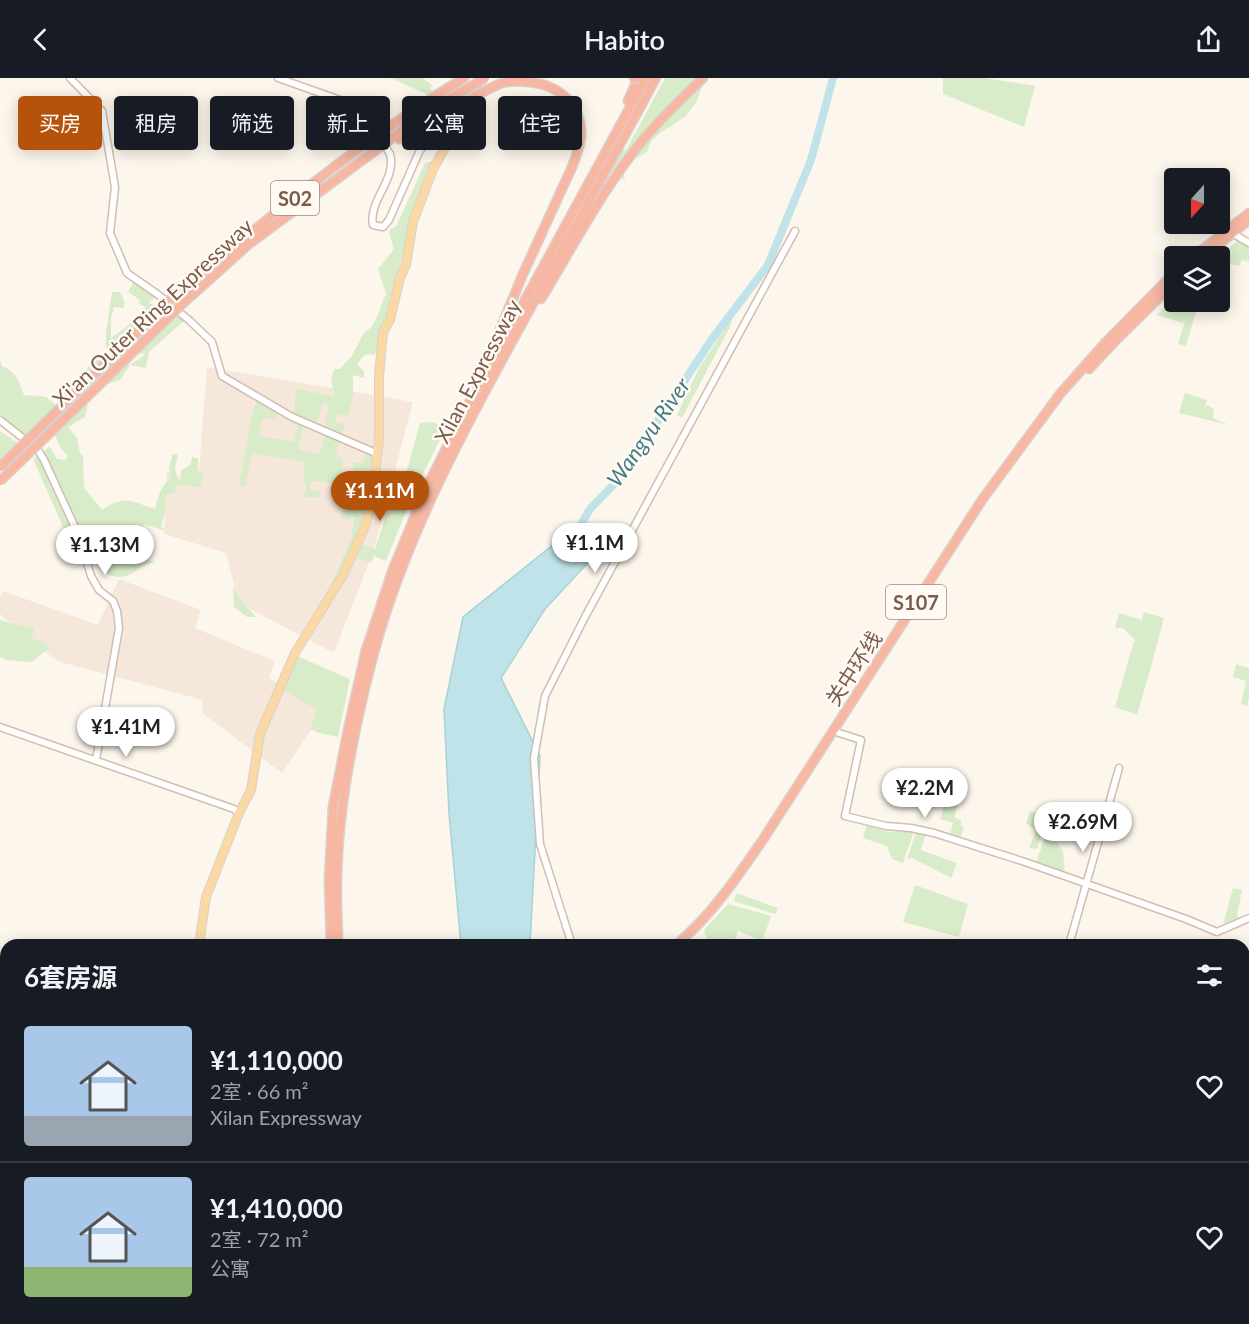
<!DOCTYPE html>
<html lang="zh">
<head>
<meta charset="utf-8">
<style>
	:root { --surface:#171b24; --page:#242831; --text:#f1f3f6; --muted:#9ea1a6; --line:#363941; --accent:#b45309 }
	body { margin:0; font-family:Lato,"Noto Sans SC",sans-serif; background:var(--page); color:var(--text); height:100vh; display:flex; flex-direction:column; font-size:22px; white-space:nowrap }
	* { box-sizing:border-box; margin:0 }
	p { font-size:20px; color:var(--muted) }
	.icon { flex:none; width:33px; height:33px; fill:none; stroke:currentColor; stroke-width:2; stroke-linecap:round; stroke-linejoin:round }
	.map { position:relative; flex:1; overflow:hidden }
	.side { position:absolute; left:0px; top:861px; width:1250px; height:386px; display:flex; flex-direction:column; background:var(--surface); border-radius:18px 18px 0 0; box-shadow:0 3px 15px #0003 }
	.side>* { flex:none }
	.top-card { position:absolute; left:18px; top:18px; width:600px; height:54px; display:flex; gap:12px }
	.needle { width:39px; rotate:201deg }
	.tools { position:absolute; left:1164px; top:90px; display:grid; gap:12px }
	.tools a { display:grid; place-items:center; width:66px; height:66px; border-radius:6px; background:var(--surface); box-shadow:0 3px 15px #0003; font-size:30px }
	.price { position:absolute; translate:-50% -51px; padding:0 14px; border-radius:21px; background:#fff; color:#222; font-size:20px; line-height:39px; filter:drop-shadow(0 2px 3px #0008) }
	.price::after { content:''; position:absolute; left:50%; top:36px; width:18px; height:14px; margin-left:-9px; background:inherit; clip-path:polygon(0 0,100% 0,50% 100%) }
	.price.active { background:var(--accent); color:#fff }
	ul { padding:0; list-style:none }
	li { display:flex; align-items:center; gap:18px; height:150px; padding:0 24px }
	li+li { border-top:2px solid var(--line) }
	li span { display:grid; place-items:center; flex:none; width:168px; height:120px; border-radius:6px; color:#555 }
	li>.icon { margin-inline-start:auto }
	span .icon { width:72px; height:72px; fill:#fffc; stroke-width:1 }
	li b { font-size:26px }
	h2 { display:flex; justify-content:space-between; align-items:center; height:72px; padding:0 24px; font-size:26px }
	.pill { padding:0 21px; border-radius:6px; background:var(--surface); box-shadow:0 3px 15px #0003; font-size:21px; line-height:54px }
	.pill.active { background:var(--accent); color:#fff }
	header { display:flex; justify-content:space-between; align-items:center; height:78px; padding:0 24px; background:var(--surface); font-size:27px; font-weight:600 }
	.map>svg:first-child { display:block }
	.residential { fill:#f5e8da }
	.green { fill:#d8ecc9 }
	.water { fill:#bfe3e8; stroke:#a5d3da; stroke-width:1.5 }
	.lines { fill:none; stroke-linecap:round; stroke-linejoin:round }
	.river { stroke:#bfe3e8; stroke-width:8 }
	.minor-casing { stroke:#d1beb0; stroke-width:9 }
	.major-casing { stroke:#dad1cd; stroke-width:10 }
	.highway-casing { stroke:#dad1cd; stroke-width:11 }
	.minor { stroke:#fff; stroke-width:6 }
	.major { stroke:#fbd9a5; stroke-width:8 }
	.highway { stroke:#f7b7a3; stroke-width:8 }
	.minor-bridge-casing { stroke:#d1beb0; stroke-width:9; stroke-linecap:butt }
	.highway-bridge-casing { stroke:#dad1cd; stroke-width:11; stroke-linecap:butt }
	.minor-bridge { stroke:#fff; stroke-width:6 }
	.highway-bridge { stroke:#f7b7a3; stroke-width:8 }
	.labels { text-anchor:middle; dominant-baseline:central; stroke-width:5; stroke-linejoin:round; paint-order:stroke }
	.shield { fill:#fffaf3; stroke:#a28b7f; stroke-width:1.5 }
	.shield-label { font-size:20px; font-weight:bold; fill:#7a5c4d }
	.street-label { font-size:21px; fill:#7a5c4d; stroke:#fffaf3 }
	.water-label { font-size:22px; font-style:italic; fill:#437c86; stroke:#fffaf3 }
</style>
</head>
<body>
<header><svg class="icon" aria-label="back" viewBox="0 0 24 24"><path d="M15 5l-7 7 7 7"/></svg>Habito<svg class="icon" aria-label="share" viewBox="0 0 24 24"><path d="M12 15V3M7 8l5-5 5 5M5 13v7h14v-7"/></svg></header>
<div class="map">
<svg width="1249" height="1246" viewBox="0 0 1249 1246">
	<rect width="100%" height="100%" fill="#fdf6ec"/>
	<path class="residential" d="M207 289 413 324 374 471 334 575 239 525 226 475 164 456 167 394 198 405Z
		M119 501 201 532 195 550 275 583 269 600 324 633 282 695 202 635 203 622 57 583 0 536V521L3 513 98 547Z"/>
	<path class="green" d="M391 0H423L432 7 430 11 444 19 426 24 429 18 426 16Z
		M665 0H705L697 23 685 39 660 55 651 63 647 74 628 85 623 94 625 102 608 93 620 71 626 72Z
		M943 0H984L1035 8 1024 49 943 16Z
		M432 83 425 100 375 277 369 276 363 278 357 287 364 293V300L353 297V320L348 337 336 336 335 344 345 346 342 357 325 347 329 326 322 325 318 344 294 338 296 311 335 318 331 302 334 291H340L351 279 365 253C376 251 380 228 386 216L378 191 394 171 389 155 390 151 396 149 425 85Z
		M1237 163 1249 169V184L1242 182 1239 188 1227 185 1222 201 1220 200 1219 178Z
		M134 203 158 216 149 225 162 230 164 218 186 241 149 274 146 290 130 287 120 302 98 309 92 306 85 339 68 349 77 360 80 375 83 378 84 410 102 432C124 417 131 423 155 431 157 420 161 408 170 401L169 389 173 376 178 377 175 388 177 402H181V393L191 386 192 379 198 380V393L204 394 201 409 177 407 175 415 166 417 165 435 161 448 165 453 144 446 136 477 155 484C141 486 137 494 126 498 102 504 97 479 82 468 79 465 73 464 69 462L33 381 49 369 48 366 57 381 65 382 68 379 61 370 46 340 22 363 0 347V282L2 288C17 294 19 304 24 317L46 319 55 326 63 340 61 334 64 324 61 320C81 309 86 282 106 273V280L111 284 130 287 146 276 106 270V255L112 214H120L125 225 123 230 114 229 111 241V260L129 247 146 229 139 226 140 222 128 214Z
		M1174 220V224H1199L1186 268 1178 266 1185 243 1183 245 1157 237Z
		M732 239 731 247 682 340 677 337 698 292Z
		M1185 315 1207 322 1204 332 1207 327 1214 331 1213 340 1229 347 1179 335Z
		M257 321 278 334 275 342 262 340 259 358 294 364 299 341 305 343 298 371 319 376 327 350 341 359 336 377 343 381 341 405 311 403 310 412 320 413V419H304L307 406 303 404 305 384 252 375 245 408H239L251 340Z
		M433 344 445 351 412 418 386 483 374 478 371 485 355 479 360 466 375 471 394 413H401L420 345Z
		M0 353 21 367C19 380 12 387 0 392Z
		M365 372 373 377 360 452 345 489 326 519 352 458 354 439 350 438 349 441 341 440 343 412H353V385H363Z
		M233 508 238 518 256 539H247L234 529Z
		M1144 534 1164 540 1153 581 1150 580 1153 582 1137 637 1115 629 1134 563H1136L1123 550H1115L1119 535 1141 542 1140 548Z
		M0 542 34 551 32 560 45 564 49 570 32 584 6 582 0 579Z
		M295 577 350 601 338 659 316 654 311 651 309 655 317 631 276 609Z
		M1236 586 1249 590V620L1247 628 1241 626 1246 603 1233 599Z
		M947 692 960 697 954 714 961 718 954 739 962 743 960 747 964 750 959 763 949 760 953 745 940 741 947 719 939 714Z
		M1030 733 1063 744 1056 763 1063 774 1065 798 1035 788 1047 753 1039 750 1041 756 1037 771 1029 770 1036 752 1026 745Z
		M867 747 888 754 914 753 903 785 892 781 887 768 863 760Z
		M916 754 926 755 921 772 957 785 951 800 912 780 907 781Z
		M915 807 968 826 959 859 903 844Z
		M1233 810 1242 812 1237 837 1241 844 1221 854Z
		M736 815 778 830 775 836 734 823Z
		M728 826 771 838 761 867H756L759 862 738 853 733 867H708L704 852Z
		M0 1221H6V1240L80 1241V1246H0Z
		M695 1241H759L753 1246H697Z
		M820 1241H847L850 1242 853 1240 907 1241 910 1245 875 1246 873 1242 864 1246H814Z"/>
	<path class="water" d="M610 461 545 531 501 600 540 678 530 867H461L449 735 444 631 463 539 554 466Z
		M566 1241H658L660 1246H568Z"/>
	<g class="lines">
		<path class="river" d="M567 471 590 431 620 400 712 261 768 187 811 82 833 0"/>
		<defs>
			<path id="minor" d="M70 0 102 33 115 109 110 155 127 195 160 218 190 243 212 264 222 298 292 339 378 376
				M278 0 357 28 368 40
				M390 76C397 102 368 122 373 147L383 149 389 142 420 72 447 45 455 40H461
				M1232 155 1249 165
				M0 342 38 372 44 382 79 458 91 498 99 512 113 523 117 533 119 550 96 682
				M0 649 234 731 239 735
				M839 655 861 662 845 738 886 748 911 750 934 755 1025 784 1186 841 1217 854 1249 840
				M572 867 540 766 534 680 545 618 585 539 795 153
				M1069 867 1119 690
				M150 1240V1246
				M548 1240 549 1246
				M694 1240 696 1246
				M925 1240 926 1246"/>
			<path id="major" d="M199 867 206 819 239 735 251 712 260 656 295 575 343 497 366 446 372 420 379 361V299L383 254 390 242 400 200 406 187 413 144 433 91 474 17 479 2
				M0 1194H6
				M0 1200H6
				M1244 1203 1249 1187
				M1227 1246 1230 1240"/>
			<path id="highway" d="M628 23 638 0
				M399 61 437 41
				M1194 178 1249 135
				M1204 178 1249 142
				M171 221C263 144 361 62 464 0
				M541 221C570 173 597 122 631 77 652 49 678 24 703 0
				M179 229 249 166 430 32
				M489 278 523 196 572 89
				M1089 291 1116 262 1174 205
				M54 336 166 226
				M61 344 174 234
				M331 867 329 801 333 729 348 652 366 572 393 491 428 407 470 323 646 0
				M338 867C338 845 336 823 337 801 338 727 354 650 373 578 403 466 458 362 514 260 561 174 609 87 656 0
				M676 867C712 837 738 798 764 760L982 422 1060 316 1106 264 1174 195
				M0 1032H6
				M373 1240 380 1246
				M404 1240 406 1246
				M414 1240 417 1246
				M500 1240 503 1246"/>
		</defs>
		<use href="#minor" class="minor-casing"/>
		<use href="#major" class="major-casing"/>
		<use href="#highway" class="highway-casing"/>
		<use href="#minor" class="minor"/>
		<use href="#major" class="major"/>
		<use href="#highway" class="highway"/>
		<defs>
			<path id="minor-bridge" d="M368 40 390 76"/>
			<path id="highway-bridge" d="M633 0H640
				M430 32 485 0
				M437 41C458 30 479 14 502 5 509 3 521 3 529 4 558 6 582 27 581 58 580 68 576 79 572 89
				M166 226 171 221
				M174 234 179 229
				M0 389 54 336
				M0 403 61 344"/>
		</defs>
		<use href="#minor-bridge" class="minor-bridge-casing"/>
		<use href="#highway-bridge" class="highway-bridge-casing"/>
		<use href="#minor-bridge" class="minor-bridge"/>
		<use href="#highway-bridge" class="highway-bridge"/>
	</g>
	<g class="labels">
		<g class="shield">
			<rect x="271" y="103" width="48" height="34" rx="4.5"/>
			<rect x="886" y="507" width="60" height="34" rx="4.5"/>
		</g>
		<g class="shield-label">
			<text x="295" y="120">S02</text>
			<text x="916" y="524">S107</text>
		</g>
		<g class="street-label">
			<text transform="translate(152 234) rotate(-43)">Xi'an Outer Ring Expressway</text>
			<text transform="translate(477 293) rotate(-62)">Xilan Expressway</text>
			<text transform="translate(853 590) rotate(-57)">关中环线</text>
		</g>
		<g class="water-label">
			<text transform="translate(648 354) rotate(-55)">Wangyu River</text>
		</g>
	</g>
</svg>
<div class="tools">
<a><svg class="needle" viewBox="-14 -14 28 28"><path d="M0-13l5 13h-10z" fill="#e53935"/><path d="M0 13l5-13h-10z" fill="#9ea1a6"/></svg></a>
<a><svg class="icon" aria-label="layers" viewBox="0 0 24 24"><path d="M12 4l9 5-9 5-9-5zM3 14l9 5 9-5"/></svg></a>
</div>
<b class="price active" style="left:380px;top:444px">¥1.11M</b>
<b class="price" style="left:595px;top:496px">¥1.1M</b>
<b class="price" style="left:105px;top:498px">¥1.13M</b>
<b class="price" style="left:126px;top:680px">¥1.41M</b>
<b class="price" style="left:925px;top:741px">¥2.2M</b>
<b class="price" style="left:1083px;top:775px">¥2.69M</b>
<div class="top-card">
<a class="pill active">买房</a>
<a class="pill">租房</a>
<a class="pill">筛选</a>
<a class="pill">新上</a>
<a class="pill">公寓</a>
<a class="pill">住宅</a>
</div>
<section class="side">
<h2>6套房源<svg class="icon" aria-label="filters" viewBox="0 0 24 24"><path d="M4 7h16M4 17h16"/><circle cx="9" cy="7" r="2"/><circle cx="15" cy="17" r="2"/></svg></h2>
<ul>
<li><span style="background:linear-gradient(#a9c7e8 75%,#9aa5b1 0)"><svg class="icon" aria-label="home" viewBox="0 0 24 24"><path d="M3 11l9-7 9 7M6 9v11h12V9"/></svg></span><div><b>¥1,110,000</b><p>2室 · 66 m²</p><p>Xilan Expressway</p></div><svg class="icon" aria-label="heart" viewBox="0 0 24 24"><path d="M12 20l-8-8c-3-5 5-10 8-4 3-6 11-1 8 4z"/></svg></li>
<li><span style="background:linear-gradient(#a9c7e8 75%,#8fb573 0)"><svg class="icon" aria-label="home" viewBox="0 0 24 24"><path d="M3 11l9-7 9 7M6 9v11h12V9"/></svg></span><div><b>¥1,410,000</b><p>2室 · 72 m²</p><p>公寓</p></div><svg class="icon" aria-label="heart" viewBox="0 0 24 24"><path d="M12 20l-8-8c-3-5 5-10 8-4 3-6 11-1 8 4z"/></svg></li>
</ul>
</section>
</div>
</body>
</html>
